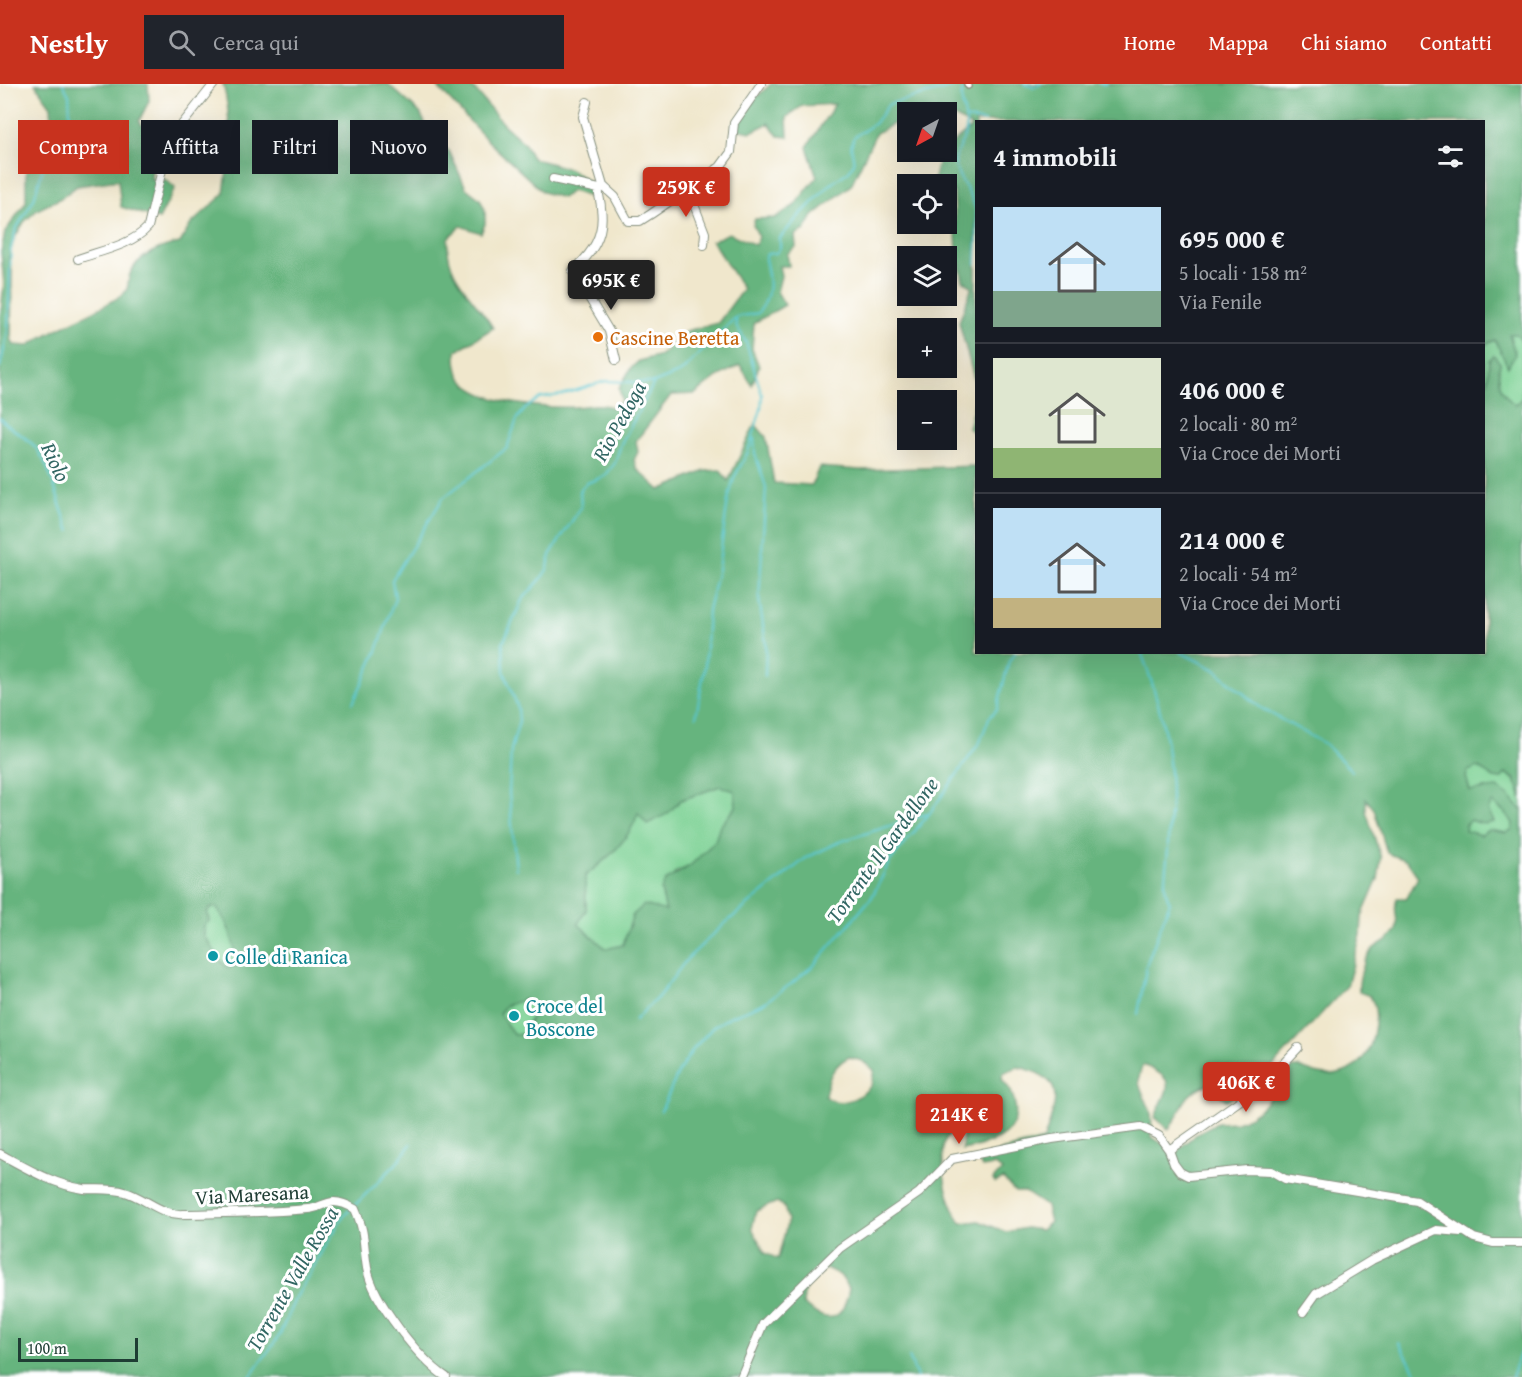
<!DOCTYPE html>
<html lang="it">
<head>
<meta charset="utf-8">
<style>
	:root { --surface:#171b24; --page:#20242c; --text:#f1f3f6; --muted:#9ea1a6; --line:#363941; --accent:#c8321e }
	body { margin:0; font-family:"Gentium Book Plus",serif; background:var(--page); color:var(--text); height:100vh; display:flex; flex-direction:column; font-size:22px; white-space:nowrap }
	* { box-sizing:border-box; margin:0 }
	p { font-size:20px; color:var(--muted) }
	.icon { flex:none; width:33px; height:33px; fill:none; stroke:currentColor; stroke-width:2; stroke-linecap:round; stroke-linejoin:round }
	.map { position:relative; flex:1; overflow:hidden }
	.drawer { position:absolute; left:975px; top:36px; width:510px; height:534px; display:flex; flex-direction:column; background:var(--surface); border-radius:0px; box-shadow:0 6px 24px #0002 }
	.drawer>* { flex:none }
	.hud { position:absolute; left:18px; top:36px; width:570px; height:54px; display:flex; gap:12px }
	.needle { width:39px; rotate:220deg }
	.tools { position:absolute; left:897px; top:18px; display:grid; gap:12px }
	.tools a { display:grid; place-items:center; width:60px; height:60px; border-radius:0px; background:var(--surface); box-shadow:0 6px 24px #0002; font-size:30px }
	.scale { position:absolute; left:18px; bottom:15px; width:120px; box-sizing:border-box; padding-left:6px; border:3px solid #1f3d34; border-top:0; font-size:16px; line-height:21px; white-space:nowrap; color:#1f3d34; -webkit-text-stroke:4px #fff; paint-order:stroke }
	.price { position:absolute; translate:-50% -51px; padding:0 14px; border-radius:6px; background:var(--accent); color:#fff; font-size:20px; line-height:39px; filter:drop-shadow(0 2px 3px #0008) }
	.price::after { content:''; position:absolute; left:50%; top:36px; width:18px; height:14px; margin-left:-9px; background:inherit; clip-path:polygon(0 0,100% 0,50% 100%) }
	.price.on { background:#222; color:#fff }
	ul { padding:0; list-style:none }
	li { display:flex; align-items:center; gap:18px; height:150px; padding:0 18px }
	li+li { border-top:2px solid var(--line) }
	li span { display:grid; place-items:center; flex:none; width:168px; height:120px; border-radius:0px; color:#555 }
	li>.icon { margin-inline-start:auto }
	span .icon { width:72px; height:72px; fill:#fffc; stroke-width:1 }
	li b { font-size:26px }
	h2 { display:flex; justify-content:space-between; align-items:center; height:72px; padding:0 18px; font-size:26px }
	.pill { padding:0 21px; border-radius:0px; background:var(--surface); box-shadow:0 6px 24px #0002; font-size:21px; line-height:54px }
	.pill.on { background:var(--accent); color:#fff }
	header { display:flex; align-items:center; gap:36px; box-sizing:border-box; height:84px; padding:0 30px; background:var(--accent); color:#fff }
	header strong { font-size:28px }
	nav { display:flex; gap:33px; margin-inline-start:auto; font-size:21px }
	.search { width:420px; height:54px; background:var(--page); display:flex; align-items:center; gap:15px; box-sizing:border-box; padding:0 21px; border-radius:0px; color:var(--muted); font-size:22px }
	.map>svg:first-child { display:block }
	.green { fill:#7ed295; stroke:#4e8864; stroke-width:1.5 }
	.forest { fill:#66b47e; stroke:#427859; stroke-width:1.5; fill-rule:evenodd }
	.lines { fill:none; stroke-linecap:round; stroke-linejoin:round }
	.stream { stroke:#5ac7d1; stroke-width:2 }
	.pedestrian-casing { stroke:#889280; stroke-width:8 }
	.minor-casing { stroke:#889280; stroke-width:10 }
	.pedestrian { stroke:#fff; stroke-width:5 }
	.minor { stroke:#fff; stroke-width:8 }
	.food-dot { fill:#e8710a; stroke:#fff; stroke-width:2 }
	.culture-dot { fill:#0f9aa8; stroke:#fff; stroke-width:2 }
	.labels { text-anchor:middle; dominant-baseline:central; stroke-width:6; stroke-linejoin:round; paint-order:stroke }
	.food-label { font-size:20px; fill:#c56008; stroke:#fff; text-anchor:start }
	.culture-label { font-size:20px; fill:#0d838f; stroke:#fff; text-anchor:start }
	.street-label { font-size:20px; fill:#1f3d34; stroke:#fff }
	.water-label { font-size:21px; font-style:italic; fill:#316663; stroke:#fff }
</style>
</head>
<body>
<header>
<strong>Nestly</strong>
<div class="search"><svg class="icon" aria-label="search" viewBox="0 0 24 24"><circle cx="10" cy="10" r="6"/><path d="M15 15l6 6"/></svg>Cerca qui</div>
<nav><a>Home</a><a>Mappa</a><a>Chi siamo</a><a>Contatti</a></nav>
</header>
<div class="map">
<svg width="1522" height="1293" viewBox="0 0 1522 1293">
	<rect width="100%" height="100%" fill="#fff"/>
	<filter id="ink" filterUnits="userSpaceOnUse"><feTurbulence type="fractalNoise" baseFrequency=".0167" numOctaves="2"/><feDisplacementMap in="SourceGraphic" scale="12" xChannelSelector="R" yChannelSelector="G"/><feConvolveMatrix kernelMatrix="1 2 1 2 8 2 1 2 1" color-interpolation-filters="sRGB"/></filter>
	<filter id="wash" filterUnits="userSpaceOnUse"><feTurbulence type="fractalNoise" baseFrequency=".008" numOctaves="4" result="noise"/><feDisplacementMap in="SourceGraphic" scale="24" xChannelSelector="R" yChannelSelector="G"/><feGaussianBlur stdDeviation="1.35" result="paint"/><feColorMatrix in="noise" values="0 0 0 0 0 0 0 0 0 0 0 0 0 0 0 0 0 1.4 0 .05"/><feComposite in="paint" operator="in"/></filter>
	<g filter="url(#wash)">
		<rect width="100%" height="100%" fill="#f0e7cc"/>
		<path class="green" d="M1509 249 1517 250 1522 258V314L1514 321C1500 308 1496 298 1500 279L1489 276 1488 298 1484 300V261L1495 256 1515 270Z
			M1478 683 1494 694 1501 695 1506 689C1520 698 1522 711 1522 727L1513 716 1484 704 1477 708 1470 707 1466 693 1468 686Z
			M720 702 735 707 736 723 720 742 716 757 690 782 676 788 661 806 666 827 633 831 623 861 606 865 578 840 586 826 585 792C608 774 629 757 638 728L667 730 681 716Z
			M1492 719 1506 729 1513 739 1512 746 1506 749 1488 746 1481 751 1465 747 1466 740 1470 736 1479 739Z
			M216 823C230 840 234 858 238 880L228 884C216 875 215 863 204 853V840L209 837 207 828 210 824Z
			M525 915 533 923V929L523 950 514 951 499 930 505 922Z"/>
		<path class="forest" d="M35 0H148L149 17 139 37 146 46 144 50 151 58 158 61 152 68H143L142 79 152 84 151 95 166 96 175 104 159 135 121 123 118 96 77 102 61 114 37 126 24 138 14 155 9 174 12 187 11 254 14 261 28 262C57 242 92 231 122 211 130 206 127 198 130 190 138 171 162 162 180 159L191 140 224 110C229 73 233 37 223 0H388L420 29 433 55 449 67 466 104 480 115 485 126V140L481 149 461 142 448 154C444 193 475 213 493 244L456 267C456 276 456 286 461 294 481 321 543 324 574 323 589 322 600 318 615 324L622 316 619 304 631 284 639 277 661 271 686 247 718 239 743 205 712 157 729 149 755 161 759 153 753 141 755 135 775 134 794 122 817 93 807 63 835 20 802 22 787 33 788 53 778 52 769 39 751 48 736 45 750 19 771 0H1522V258L1517 250H1509L1515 270 1508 283 1495 256 1484 261V38H976V302L959 238 972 203 963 196 957 168 954 107 947 105 946 100H934C934 73 952 59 972 43L946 28H908L907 33 876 49 851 101 813 132 805 146 795 151 796 163 787 170 789 182H779L781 192 777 208 785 221 754 239 752 265 759 282 752 301 740 281 717 293 695 310 671 311 636 357 638 368 634 376 637 385 660 406 705 387 720 386 728 397 755 340 766 353 774 399 812 401 819 383 860 386 976 382V568H1484V300L1488 298 1489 276 1494 271 1500 279C1496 298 1500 308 1515 321L1522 314V714L1515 695 1506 689 1501 695 1494 694 1478 683 1468 687 1466 693 1470 707 1497 704 1509 712 1522 727V1293H0V235L4 200 1 168 5 148 26 118V90L29 75 52 37 51 22ZM720 702 735 707 736 723 720 742 715 757 690 782 665 797 661 806 666 827 644 821 633 831 623 861 606 865 578 840 586 826 585 792C608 774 629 757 638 729L647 740 667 730 681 716ZM1366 715 1374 725 1387 769 1407 777 1418 793 1407 814H1397C1392 827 1400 837 1396 846 1392 854 1381 859 1374 864 1364 873 1358 895 1359 908L1370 912C1378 925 1376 936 1373 952 1368 978 1346 995 1320 990 1312 989 1305 985 1298 983 1289 982 1280 990 1273 995 1277 1015 1255 1032 1237 1038 1231 1039 1224 1038 1218 1039 1203 1044 1186 1057 1176 1069L1152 1053C1151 1044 1153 1031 1149 1023 1142 1007 1134 999 1143 981 1180 996 1167 1004 1155 1033L1168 1046C1187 1024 1176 1014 1208 1000L1227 1017 1274 981 1347 902 1361 851 1362 832 1378 795 1381 774 1366 727ZM1492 719 1506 729 1513 739 1512 746 1506 749 1488 746 1481 751 1465 747 1466 740 1470 736 1485 740 1494 738 1488 726ZM216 823C230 841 234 858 237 881L228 884C216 875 215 863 204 853V841L209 837 207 828 210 824ZM525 915 533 923V929L524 950 514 951 499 930 505 922ZM849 973 862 977 874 986 871 1002C859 1015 840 1024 825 1012 828 994 833 981 849 973ZM1018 983C1070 994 1055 1019 1044 1056L1001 1067 978 1077 982 1083 995 1081 1002 1086 993 1096 995 1099 1003 1095 1015 1108H1025L1046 1122 1050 1138 1041 1146 1026 1144 1006 1148 979 1137 961 1139C947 1117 941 1089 943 1063 944 1053 951 1051 953 1043 956 1035 956 1024 959 1016L973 1027 963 1050 962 1066C994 1059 1027 1050 1012 1010 1011 1005 1005 1000 1002 995L1003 989ZM777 1118 784 1123 788 1136 778 1175 765 1169 752 1144 756 1127ZM826 1184 840 1191 849 1204C844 1237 828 1242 803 1220L805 1203Z
			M435 0H470L503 40 524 59 532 74 570 85 589 98V113L572 107 562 114 543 108 490 59Z
			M976 315V350L968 344Z"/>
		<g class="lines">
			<path class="stream" d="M965 0C956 20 968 27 966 45 965 57 956 65 955 76 954 91 971 107 975 123 979 140 976 162 976 180
				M1024 0 1034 3 1041 0
				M1099 0H1106
				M965 34 985 38
				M0 283 8 247 11 165 16 145 34 115 44 80 70 32 69 11 63 0
				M0 334C10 346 27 352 36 364 53 387 58 421 70 447
				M754 354 755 370 766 403 759 515 766 560 765 592
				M1180 568 1214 585 1261 624 1325 660 1352 687
				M353 619 377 567 395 514 392 496 443 414 507 364 517 335 526 324 540 314 561 311 606 297 653 299
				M696 633 705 581 708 526 718 485 728 416 734 394 748 368 761 325 762 311 746 258 736 241V233
				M516 785 509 709 511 666 519 637 518 624 504 587 503 559 522 516 541 495 548 484 550 471 581 423 580 405 587 399 605 392 615 379 621 360 654 299 681 288 736 233 758 229C772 212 770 196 765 175L767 170 776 169 780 164V154L798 133 832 99 849 87 854 79 851 62 854 53 874 40 889 20 965 0
				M1138 930 1147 879 1170 818C1160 803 1168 780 1168 763 1168 746 1171 729 1171 713 1171 664 1159 614 1141 568
				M635 936 660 911 687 875 723 841 806 774 839 758 927 730
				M661 1027 679 987 694 964 713 943 731 932 762 920 791 900 815 880 872 813 890 777 929 730 980 658 989 634 997 625 1009 577 1016 568
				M354 1122 396 1080 411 1060
				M1399 1259 1418 1293
				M909 1273 917 1293
				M250 1293 279 1252 294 1217 343 1132 350 1126
				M1512 1293 1522 1264"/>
		</g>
	</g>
	<g filter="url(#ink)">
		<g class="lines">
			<defs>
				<path id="pedestrian" d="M967 0 968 2"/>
				<path id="minor" d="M587 18 583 33 603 102
					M553 95 599 105
					M688 105 705 149 704 161
					M78 175C100 167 132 161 148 143L169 57 214 0
					M616 276 609 247 573 187C592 169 605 152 601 124 601 116 598 113 599 105L603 102 615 113 628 137H640L651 130 720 83 731 68 734 39 761 0
					M1169 1066 1265 999 1298 964
					M0 1070C26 1084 54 1101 84 1105 98 1106 111 1104 125 1108 146 1114 161 1132 184 1130 225 1129 266 1129 308 1125 317 1125 325 1118 334 1118 342 1118 348 1121 355 1125 366 1150 363 1159 367 1184 373 1217 419 1275 446 1293
					M1303 1228 1316 1210 1372 1176 1436 1146 1461 1148
					M741 1293 763 1240 840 1164 919 1109 952 1075 1052 1055 1141 1043 1159 1052 1169 1066 1174 1080 1180 1088 1188 1092 1247 1086 1271 1087 1285 1095 1417 1117 1474 1154 1493 1159H1522"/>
			</defs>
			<use href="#pedestrian" class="pedestrian-casing"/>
			<use href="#minor" class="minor-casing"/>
			<use href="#pedestrian" class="pedestrian"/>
			<use href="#minor" class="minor"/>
		</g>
	</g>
	<circle class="food-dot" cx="598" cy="253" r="6"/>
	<g class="culture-dot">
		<circle cx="213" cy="872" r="6"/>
		<circle cx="514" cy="932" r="6"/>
	</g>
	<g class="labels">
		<g class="food-label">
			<text x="610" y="253">Cascine Beretta</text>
		</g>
		<g class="culture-label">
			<text x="225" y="872">Colle di Ranica</text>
			<text x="526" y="921">Croce del<tspan x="526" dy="23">Boscone</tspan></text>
		</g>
		<g class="street-label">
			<text transform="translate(252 1110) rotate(-3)">Via Maresana</text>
		</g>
		<g class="water-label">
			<text transform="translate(619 337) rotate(-61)">Rio Pedoga</text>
			<text transform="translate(56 378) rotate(65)">Riolo</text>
			<text transform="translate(882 766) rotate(-54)">Torrente Il Gardellone</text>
			<text transform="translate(292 1195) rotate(-60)">Torrente Valle Rossa</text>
		</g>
	</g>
</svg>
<div class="tools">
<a><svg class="needle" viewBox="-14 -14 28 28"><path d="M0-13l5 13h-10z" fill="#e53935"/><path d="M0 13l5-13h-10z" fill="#9ea1a6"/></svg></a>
<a><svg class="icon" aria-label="locate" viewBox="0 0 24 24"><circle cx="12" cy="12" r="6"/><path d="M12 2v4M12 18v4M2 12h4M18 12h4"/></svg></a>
<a><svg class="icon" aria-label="layers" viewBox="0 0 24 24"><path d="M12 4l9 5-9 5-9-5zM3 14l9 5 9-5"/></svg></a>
<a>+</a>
<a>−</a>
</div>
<div class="scale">100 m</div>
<b class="price" style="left:686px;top:134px">259K €</b>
<b class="price on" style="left:611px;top:227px">695K €</b>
<b class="price" style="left:1246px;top:1029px">406K €</b>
<b class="price" style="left:959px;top:1061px">214K €</b>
<div class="hud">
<a class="pill on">Compra</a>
<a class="pill">Affitta</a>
<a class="pill">Filtri</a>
<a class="pill">Nuovo</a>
</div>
<section class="drawer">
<h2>4 immobili<svg class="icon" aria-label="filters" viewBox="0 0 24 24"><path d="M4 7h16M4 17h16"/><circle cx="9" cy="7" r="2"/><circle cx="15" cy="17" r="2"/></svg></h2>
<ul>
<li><span style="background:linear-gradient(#bfe0f5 70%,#7fa58c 0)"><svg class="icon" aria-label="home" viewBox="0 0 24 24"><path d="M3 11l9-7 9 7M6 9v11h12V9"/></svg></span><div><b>695 000 €</b><p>5 locali · 158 m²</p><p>Via Fenile</p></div></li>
<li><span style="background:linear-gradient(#dfe7d0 75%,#8fb573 0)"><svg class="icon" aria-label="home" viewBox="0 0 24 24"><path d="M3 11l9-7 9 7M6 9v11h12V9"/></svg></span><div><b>406 000 €</b><p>2 locali · 80 m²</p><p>Via Croce dei Morti</p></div></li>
<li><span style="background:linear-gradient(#bfe0f5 75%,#c2b280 0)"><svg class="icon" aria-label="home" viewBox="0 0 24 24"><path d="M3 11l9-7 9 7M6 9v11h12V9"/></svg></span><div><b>214 000 €</b><p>2 locali · 54 m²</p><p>Via Croce dei Morti</p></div></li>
</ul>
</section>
</div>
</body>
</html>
